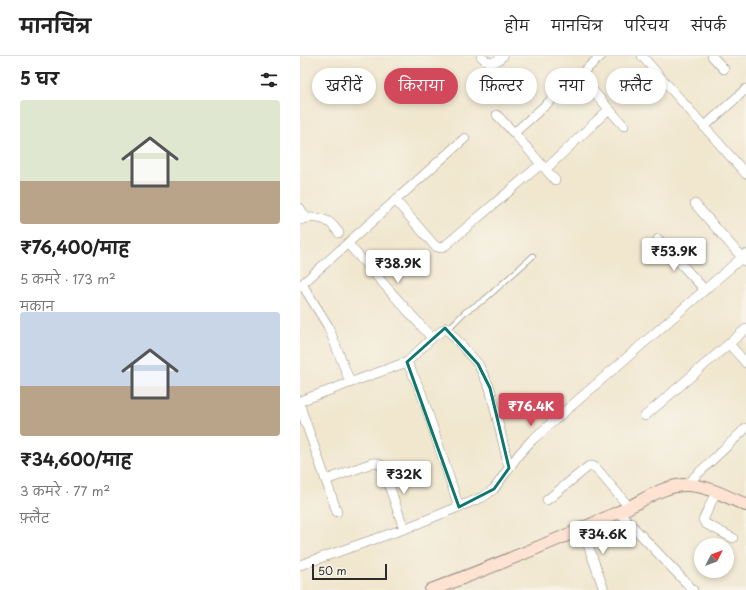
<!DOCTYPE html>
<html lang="hi">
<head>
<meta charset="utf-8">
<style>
	:root { --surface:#fff; --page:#f6f6f6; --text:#222; --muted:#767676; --line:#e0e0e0; --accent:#d1495b }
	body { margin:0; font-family:"Playpen Sans","Playpen Sans Deva",sans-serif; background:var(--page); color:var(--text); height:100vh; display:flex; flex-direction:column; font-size:15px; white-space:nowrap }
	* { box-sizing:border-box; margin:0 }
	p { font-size:13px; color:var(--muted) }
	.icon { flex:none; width:22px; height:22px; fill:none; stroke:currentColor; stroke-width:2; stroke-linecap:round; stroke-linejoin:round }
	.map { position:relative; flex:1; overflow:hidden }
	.details { display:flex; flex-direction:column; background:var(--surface); width:300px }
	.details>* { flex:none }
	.banner { position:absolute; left:12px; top:12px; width:374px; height:36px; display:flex; gap:8px }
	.needle { width:26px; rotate:48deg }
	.controls { position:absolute; left:394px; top:482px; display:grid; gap:8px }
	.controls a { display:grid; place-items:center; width:40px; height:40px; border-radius:50%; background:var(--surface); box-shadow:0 2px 6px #0003; font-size:20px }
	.scale { position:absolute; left:12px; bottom:10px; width:75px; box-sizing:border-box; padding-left:4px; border:2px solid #2b2b2b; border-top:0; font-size:11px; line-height:14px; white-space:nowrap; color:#2b2b2b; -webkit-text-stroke:3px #f7f3e8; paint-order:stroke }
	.price { position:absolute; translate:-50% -34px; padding:0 9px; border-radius:4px; background:#fff; color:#222; font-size:13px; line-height:26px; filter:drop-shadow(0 1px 2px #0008) }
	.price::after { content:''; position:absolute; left:50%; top:24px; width:12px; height:9px; margin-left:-6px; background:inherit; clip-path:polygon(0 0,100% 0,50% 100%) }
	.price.on { background:var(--accent); color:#fff }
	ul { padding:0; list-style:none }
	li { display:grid; align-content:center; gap:8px; height:212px; padding:0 20px }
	li span { display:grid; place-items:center; height:124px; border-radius:4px; color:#555 }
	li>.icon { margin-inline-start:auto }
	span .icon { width:72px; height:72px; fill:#fffc; stroke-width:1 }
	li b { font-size:17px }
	h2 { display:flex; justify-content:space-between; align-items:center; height:48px; padding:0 20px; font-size:17px }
	.chip { padding:0 14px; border-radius:18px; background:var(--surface); box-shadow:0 2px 6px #0003; font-size:14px; line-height:36px }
	.chip.on { background:var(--accent); color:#fff }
	header { display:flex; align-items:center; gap:24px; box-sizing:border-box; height:56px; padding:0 20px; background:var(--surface); border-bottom:1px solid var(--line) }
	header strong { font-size:19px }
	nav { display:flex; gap:22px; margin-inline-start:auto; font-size:14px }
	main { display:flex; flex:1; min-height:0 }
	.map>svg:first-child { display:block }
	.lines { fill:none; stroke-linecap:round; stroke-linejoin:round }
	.lane-casing { stroke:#8e897d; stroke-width:6 }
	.street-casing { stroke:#8e897d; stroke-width:10 }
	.secondary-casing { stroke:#8e897d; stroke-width:14 }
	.lane { stroke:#fff; stroke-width:4.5 }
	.street { stroke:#fff; stroke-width:9 }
	.secondary { stroke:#fee3d2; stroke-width:12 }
	.marked { fill:none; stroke:#0f766e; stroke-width:3; stroke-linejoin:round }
</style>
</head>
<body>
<header>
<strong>मानचित्र</strong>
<nav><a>होम</a><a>मानचित्र</a><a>परिचय</a><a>संपर्क</a></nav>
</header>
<main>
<section class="details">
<h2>5 घर<svg class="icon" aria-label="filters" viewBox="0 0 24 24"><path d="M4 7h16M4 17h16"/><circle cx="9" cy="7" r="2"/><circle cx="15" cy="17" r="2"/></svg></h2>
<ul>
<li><span style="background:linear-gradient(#dfe7d0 65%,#b9a48a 0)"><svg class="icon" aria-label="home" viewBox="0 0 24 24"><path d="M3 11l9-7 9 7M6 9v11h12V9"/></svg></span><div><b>₹76,400/माह</b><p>5 कमरे · 173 m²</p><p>मकान</p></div></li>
<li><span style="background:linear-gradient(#c9d6e8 60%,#b9a48a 0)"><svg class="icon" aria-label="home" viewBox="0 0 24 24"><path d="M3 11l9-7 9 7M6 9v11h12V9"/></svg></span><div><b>₹34,600/माह</b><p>3 कमरे · 77 m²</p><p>फ़्लैट</p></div></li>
</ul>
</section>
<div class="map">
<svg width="446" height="534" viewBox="0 0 446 534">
	<rect width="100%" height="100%" fill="#f7f3e8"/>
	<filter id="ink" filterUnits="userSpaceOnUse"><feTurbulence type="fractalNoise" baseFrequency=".025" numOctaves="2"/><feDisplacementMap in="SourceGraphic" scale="8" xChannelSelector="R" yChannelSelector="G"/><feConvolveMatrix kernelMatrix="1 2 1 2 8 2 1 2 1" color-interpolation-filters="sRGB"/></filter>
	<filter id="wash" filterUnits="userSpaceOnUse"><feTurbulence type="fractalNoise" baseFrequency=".012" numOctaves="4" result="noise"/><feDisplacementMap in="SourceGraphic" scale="16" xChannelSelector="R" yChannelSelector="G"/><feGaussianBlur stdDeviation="0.9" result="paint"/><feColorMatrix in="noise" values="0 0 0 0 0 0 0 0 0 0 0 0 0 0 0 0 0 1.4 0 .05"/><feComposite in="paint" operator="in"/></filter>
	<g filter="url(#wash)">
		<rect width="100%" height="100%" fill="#f1e7cf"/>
	</g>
	<g filter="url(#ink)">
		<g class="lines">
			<defs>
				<path id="lane" d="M148 273 165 256 184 244 233 200"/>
				<path id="street" d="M181 0 185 4 191 7 198 4 203 0
					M342 0 446 118
					M412 0 424 13
					M279 19 324 70
					M197 59 214 77
					M404 71 446 33
					M246 113 309 53
					M255 124 214 77 301 0
					M96 145 135 190 141 192 146 189 241 108
					M395 148 446 206
					M0 152 6 162
					M0 164C7 161 20 161 27 165 32 167 36 173 39 177
					M358 183 405 234
					M48 188 132 282
					M2 228 28 270 50 326
					M0 230 165 82
					M429 288 446 307
					M107 306 121 336 159 451
					M0 345 107 306 132 282 146 272 178 308 190 332 209 412
					M0 350 37 456
					M345 360 446 273
					M26 424 72 407C78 406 80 408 83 412L104 473
					M386 429 446 372
					M416 436 403 464 406 468 433 482
					M247 444 289 410H292L296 412 329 451
					M319 456 393 534
					M282 472 304 534
					M0 509 104 473 183 441 194 433 219 398 232 384 446 198"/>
				<path id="secondary" d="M131 534C194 510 258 484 319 456 340 447 362 429 386 429 407 429 427 441 446 449"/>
			</defs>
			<use href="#lane" class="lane-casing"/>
			<use href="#street" class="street-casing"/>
			<use href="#secondary" class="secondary-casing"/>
			<use href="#lane" class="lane"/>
			<use href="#street" class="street"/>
			<use href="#secondary" class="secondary"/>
		</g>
	</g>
	<path class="marked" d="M145 272 178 308 190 332 209 412 194 433 159 451 107 306Z"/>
</svg>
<div class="controls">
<a><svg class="needle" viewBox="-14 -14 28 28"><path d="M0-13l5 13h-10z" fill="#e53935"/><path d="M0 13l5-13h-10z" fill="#767676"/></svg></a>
</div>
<div class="scale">50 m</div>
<b class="price" style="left:374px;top:216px">₹53.9K</b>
<b class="price" style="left:98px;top:228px">₹38.9K</b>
<b class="price on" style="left:231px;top:371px">₹76.4K</b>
<b class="price" style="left:104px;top:439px">₹32K</b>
<b class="price" style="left:303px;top:499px">₹34.6K</b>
<div class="banner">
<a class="chip">खरीदें</a>
<a class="chip on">किराया</a>
<a class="chip">फ़िल्टर</a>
<a class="chip">नया</a>
<a class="chip">फ़्लैट</a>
</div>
</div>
</main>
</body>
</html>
